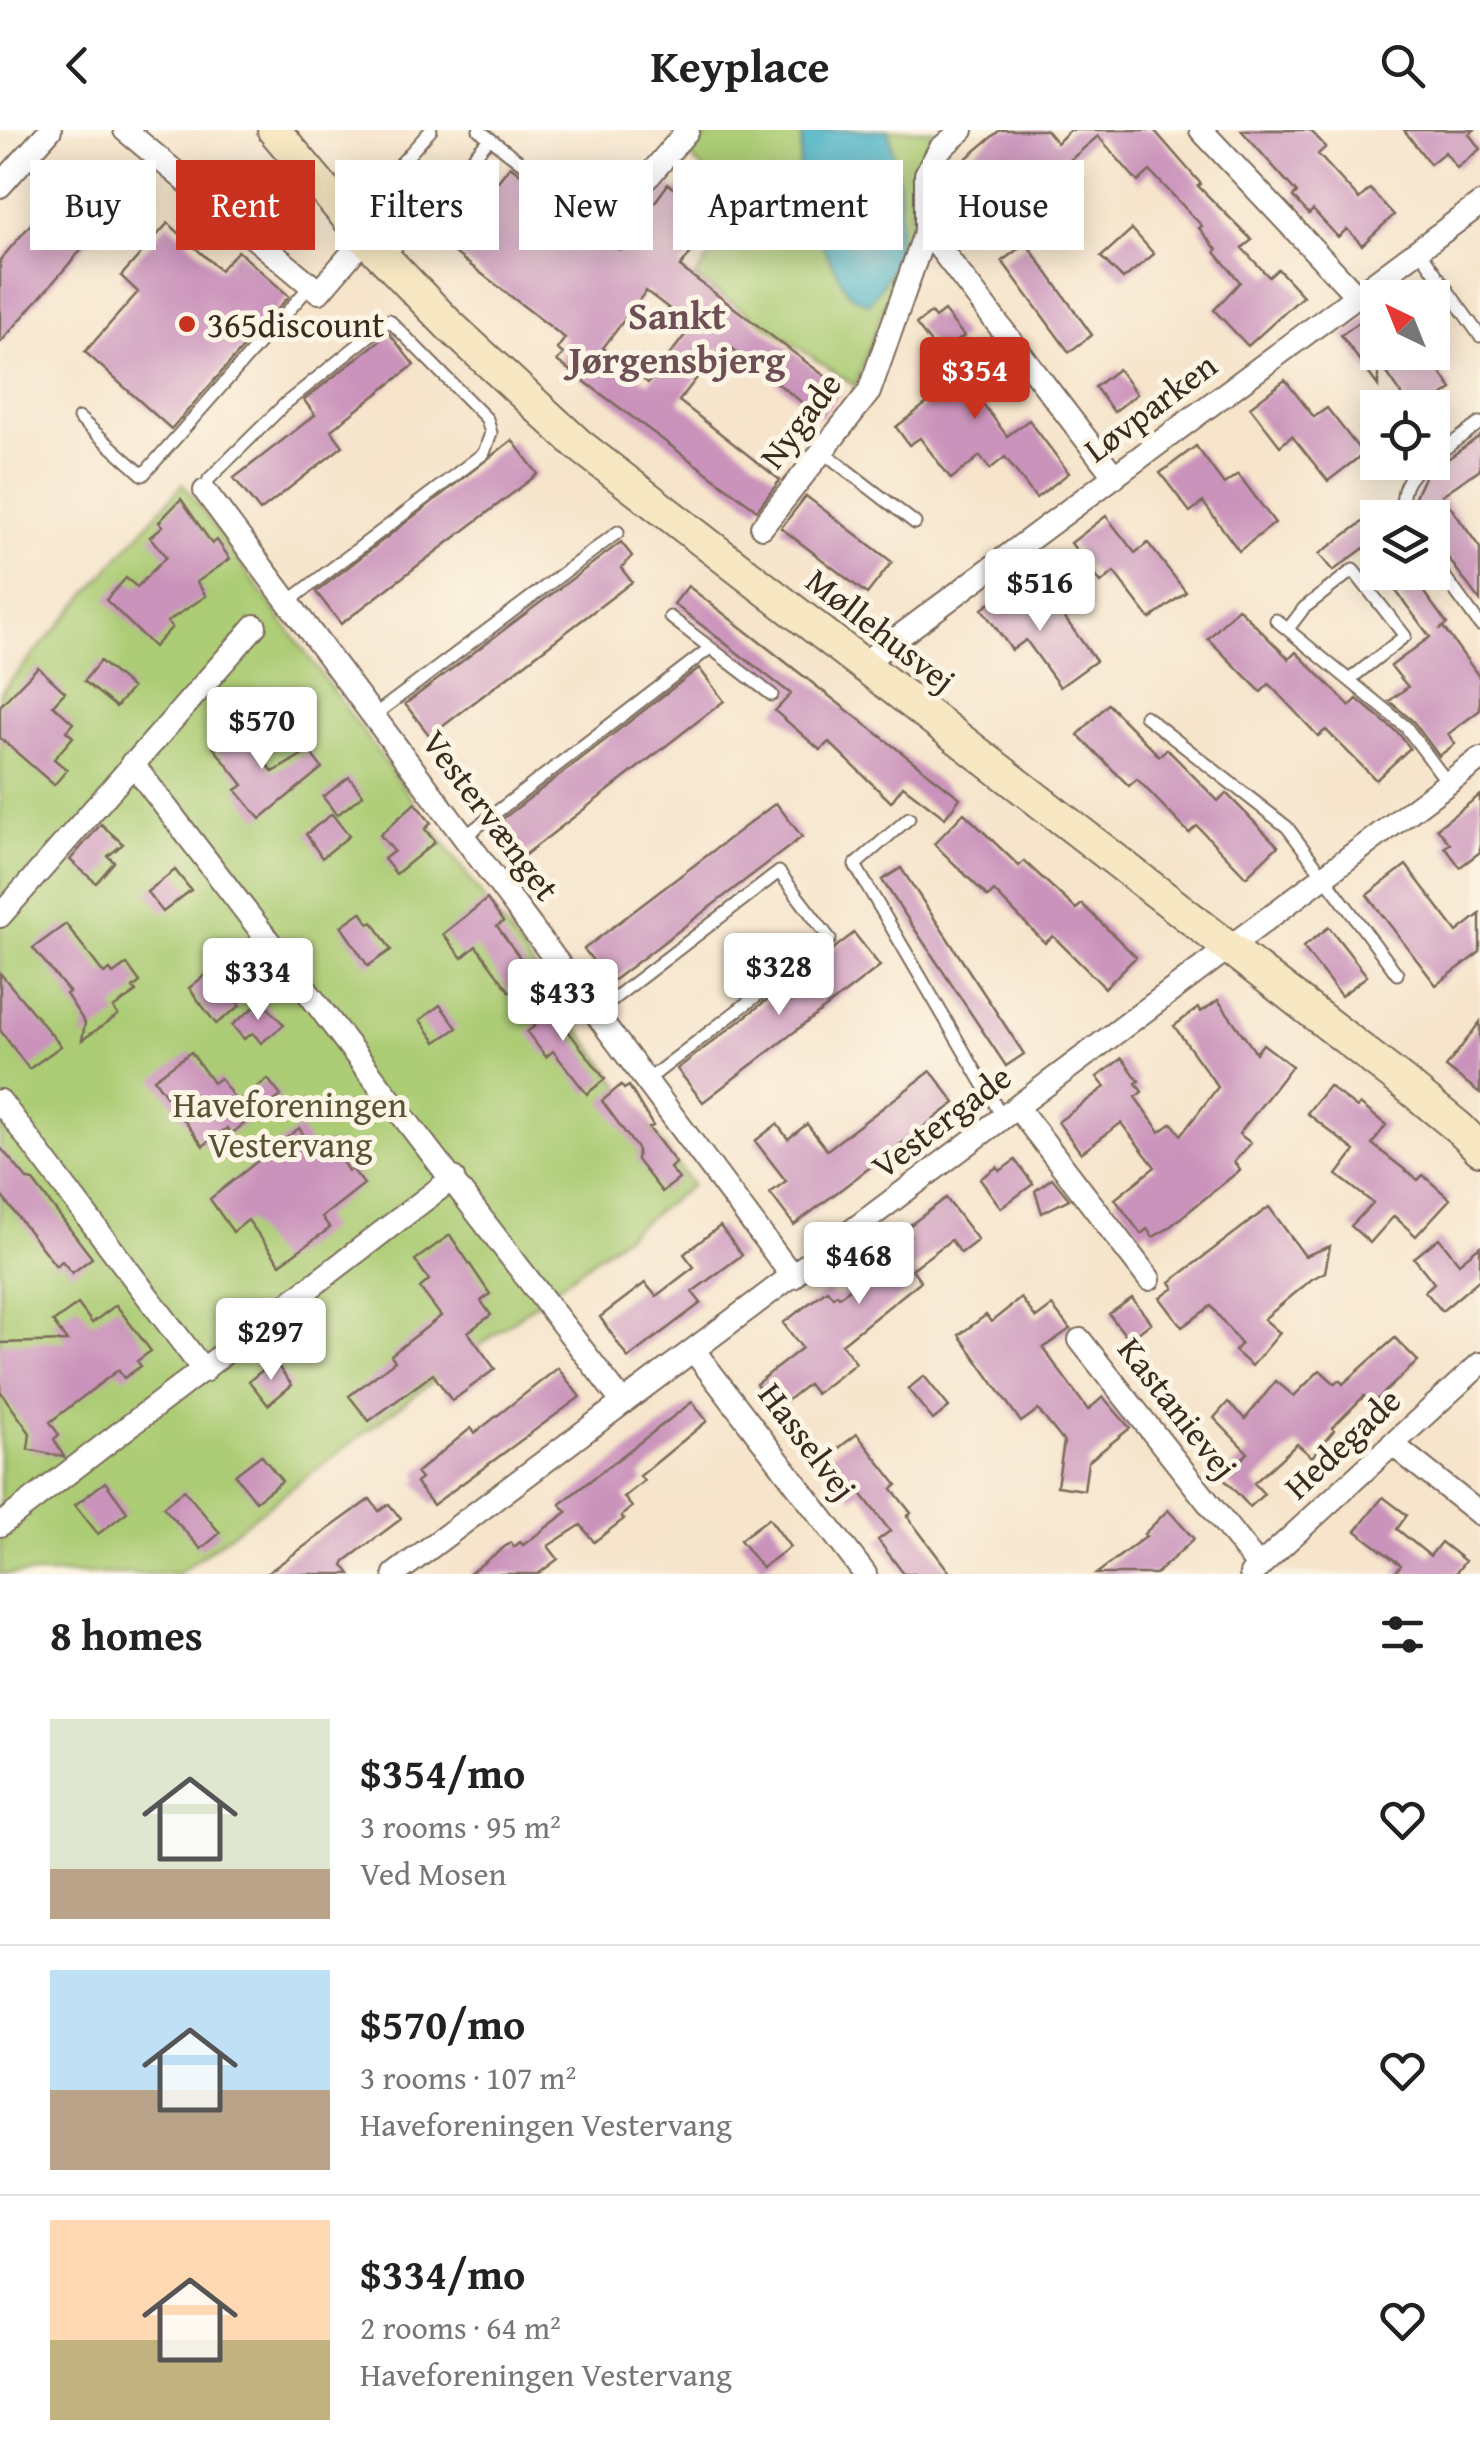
<!DOCTYPE html>
<html lang="en">
<head>
<meta charset="utf-8">
<style>
	:root { --surface:#fff; --page:#f2f2f2; --text:#222; --muted:#767676; --line:#e0e0e0; --accent:#c8321e }
	body { margin:0; font-family:"Gentium Book Plus",serif; background:var(--page); color:var(--text); height:100vh; display:flex; flex-direction:column; font-size:38px; white-space:nowrap }
	* { box-sizing:border-box; margin:0 }
	p { font-size:32px; color:var(--muted) }
	.icon { flex:none; width:55px; height:55px; fill:none; stroke:currentColor; stroke-width:2; stroke-linecap:round; stroke-linejoin:round }
	.map { position:relative; height:1444px; overflow:hidden }
	.drawer { display:flex; flex-direction:column; background:var(--surface); flex:1 }
	.drawer>* { flex:none }
	.banner { position:absolute; left:30px; top:30px; width:1420px; height:90px; display:flex; gap:20px }
	.needle { width:65px; rotate:317deg }
	.controls { position:absolute; left:1360px; top:150px; display:grid; gap:20px }
	.controls a { display:grid; place-items:center; width:90px; height:90px; border-radius:0px; background:var(--surface); box-shadow:0 5px 25px #0003; font-size:50px }
	.price { position:absolute; translate:-50% -85px; padding:0 22px; border-radius:10px; background:#fff; color:#222; font-size:32px; line-height:65px; filter:drop-shadow(0 2px 5px #0008) }
	.price::after { content:''; position:absolute; left:50%; top:60px; width:30px; height:22px; margin-left:-15px; background:inherit; clip-path:polygon(0 0,100% 0,50% 100%) }
	.price.active { background:var(--accent); color:#fff }
	ul { padding:0; list-style:none }
	li { display:flex; align-items:center; gap:30px; height:250px; padding:0 50px }
	li+li { border-top:2px solid var(--line) }
	li span { display:grid; place-items:center; flex:none; width:280px; height:200px; border-radius:0px; color:#555 }
	li>.icon { margin-inline-start:auto }
	span .icon { width:120px; height:120px; fill:#fffc; stroke-width:1 }
	li b { font-size:42px }
	h2 { display:flex; justify-content:space-between; align-items:center; height:120px; padding:0 50px; font-size:42px }
	.pill { padding:0 35px; border-radius:0px; background:var(--surface); box-shadow:0 5px 25px #0003; font-size:35px; line-height:90px }
	.pill.active { background:var(--accent); color:#fff }
	header { display:flex; justify-content:space-between; align-items:center; height:130px; padding:0 50px; background:var(--surface); font-size:45px; font-weight:600 }
	.map>svg:first-child { display:block }
	.green { fill:#accc74; stroke:#747b49; stroke-width:2.5 }
	.water { fill:#49b3c7; stroke:#426e72; stroke-width:2.5 }
	.building { fill:#ca93bb; fill-rule:evenodd }
	.lines { fill:none; stroke-linecap:round; stroke-linejoin:round }
	.lane-casing { stroke:#7c6b5b; stroke-width:15 }
	.street-casing { stroke:#7c6b5b; stroke-width:26 }
	.secondary-casing { stroke:#7c6b5b; stroke-width:36 }
	.lane { stroke:#fff; stroke-width:11 }
	.street { stroke:#fff; stroke-width:22 }
	.secondary { stroke:#f7e8c3; stroke-width:32 }
	.poi-dot { fill:#c8321e; stroke:#fcf5e5; stroke-width:4 }
	.labels { text-anchor:middle; dominant-baseline:central; stroke-width:10; stroke-linejoin:round; paint-order:stroke }
	.poi-label { font-size:35px; fill:#3b2a1e; stroke:#fcf5e5; text-anchor:start }
	.street-label { font-size:35px; fill:#3b2a1e; stroke:#fcf5e5 }
	.park-label { font-size:35px; fill:#575234; stroke:#fcf5e5 }
	.neighbourhood-label { font-size:38px; font-weight:bold; fill:#6d4f55; stroke:#fcf5e5 }
</style>
</head>
<body>
<header><svg class="icon" aria-label="back" viewBox="0 0 24 24"><path d="M15 5l-7 7 7 7"/></svg>Keyplace<svg class="icon" aria-label="search" viewBox="0 0 24 24"><circle cx="10" cy="10" r="6"/><path d="M15 15l6 6"/></svg></header>
<div class="map">
<svg width="1480" height="1444" viewBox="0 0 1480 1444">
	<rect width="100%" height="100%" fill="#fcf5e5"/>
	<filter id="ink" filterUnits="userSpaceOnUse"><feTurbulence type="fractalNoise" baseFrequency=".01" numOctaves="2"/><feDisplacementMap in="SourceGraphic" scale="20" xChannelSelector="R" yChannelSelector="G"/><feConvolveMatrix kernelMatrix="1 2 1 2 8 2 1 2 1" color-interpolation-filters="sRGB"/></filter>
	<filter id="wash" filterUnits="userSpaceOnUse"><feTurbulence type="fractalNoise" baseFrequency=".0048" numOctaves="4" result="noise"/><feDisplacementMap in="SourceGraphic" scale="40" xChannelSelector="R" yChannelSelector="G"/><feGaussianBlur stdDeviation="2.25" result="paint"/><feColorMatrix in="noise" values="0 0 0 0 0 0 0 0 0 0 0 0 0 0 0 0 0 1.4 0 .05"/><feComposite in="paint" operator="in"/></filter>
	<g filter="url(#wash)">
		<rect width="100%" height="100%" fill="#f6e4cb"/>
		<path class="green" d="M711 0H935L914 38 910 107 855 256 695 147 746 80 689 26Z
			M183 354 692 1055 178 1444H0V563Z"/>
		<path class="water" d="M803 0H888C899 43 907 97 890 141 886 152 875 163 869 174L849 164 801 77 799 42Z"/>
		<g id="blocks">
			<path class="building" d="M1000 0H1046L1057 13 1070 0H1154L1201 54 1198 56 1252 110 1242 118 1269 147 1278 139 1303 166 1248 216 1214 180 1240 152 1215 122 1217 120 1199 98 1202 96 1150 41 1138 52 1098 6 1039 57 1017 31 993 52 983 41 978 45 964 30Z
				M1241 0H1310L1326 17 1318 24 1359 69 1370 59 1394 85 1362 115 1347 99 1338 107 1313 80 1309 84 1293 67 1297 63Z
				M1404 0H1474L1469 4 1480 19 1457 38 1445 22 1430 34Z
				M82 35 124 71 0 213V130Z
				M510 36 620 120 668 54 677 61 688 47 726 77 680 137 842 259 821 287 728 215 724 220 720 218 679 271 780 350 757 380 557 231 563 224 557 219 565 208 447 117 465 94 462 91 467 84 457 76 472 56 483 64 488 56 492 59ZM646 161 692 196 648 253 603 218Z
				M168 93 220 140 238 121 289 166 171 299 85 222 138 162 121 146Z
				M1132 99 1154 124 1123 149 1101 127Z
				M1026 113 1092 205 1069 222 1002 131Z
				M1378 179V222H1426L1452 259 1425 278H1411L1383 237 1378 241V256L1341 205Z
				M944 181 964 206 955 213 983 249 971 258 1007 306 1029 290 1069 343 1036 368 1005 327 990 339 980 326 951 349 920 308 909 315 896 297 958 249 916 194 931 183 935 188Z
				M389 203 414 235 331 300 343 316 260 381 234 348 315 285 304 270Z
				M1118 239 1137 264 1114 282 1095 257Z
				M1285 250 1314 287 1327 278 1363 324 1328 351 1292 306 1280 316 1250 277Z
				M1480 306V339L1442 365 1480 418V471L1432 406V388H1417L1414 369 1425 345Z
				M512 310 538 344 341 494 316 462Z
				M1196 316 1224 354 1238 344 1275 393 1239 421 1203 372 1190 382 1160 343Z
				M806 366 892 432 867 464 781 398Z
				M181 369 212 414 217 410 230 429 197 452 206 466 167 492 172 497 154 517 106 470 126 448 137 457 166 427 150 407 163 396 159 392Z
				M1106 386 1135 423 1148 413 1186 462 1150 489 1114 442 1101 453 1071 413Z
				M1368 388 1378 400V437L1364 418 1333 441 1319 424Z
				M621 412 632 426 621 438 632 452 430 606 405 574Z
				M1382 442H1409L1447 494 1439 500 1443 497 1480 548V580L1448 604 1455 614 1439 626 1413 591 1389 571 1408 557 1391 536 1430 507Z
				M1018 452 1046 490 1059 480 1096 531 1060 557 1026 510 1012 520 982 479Z
				M688 456 960 668 945 688 903 656 891 672 829 612 820 620 775 581 791 564 674 474Z
				M1238 478 1289 529 1296 522 1350 576 1357 569 1399 604 1410 618 1376 650 1326 600 1318 606 1269 554 1261 562 1208 509Z
				M100 531 132 558 116 577 84 551Z
				M38 537 65 562 53 575 73 593 66 601 73 607 54 629 67 640 54 655 0 608V576Z
				M699 538 724 571 521 728 496 694Z
				M1108 574 1159 626 1167 619 1218 671 1226 663 1278 716 1246 747 1197 696 1189 703 1137 649 1129 656 1078 605Z
				M234 592 273 642 309 621 322 638 260 689 236 660 243 655 213 617 219 612 214 608Z
				M349 647 363 665 337 685 323 667Z
				M1480 665V722L1460 737 1445 717 1450 714 1437 698Z
				M415 673 431 693 425 699 435 712 396 744 384 729 394 721 380 705Z
				M776 673 802 707 610 853 584 819Z
				M964 683 1019 736 1024 731 1076 779 1082 774 1136 827 1105 858 1053 806 1045 813 994 761 988 767 934 714Z
				M332 684 349 706 322 728 306 704Z
				M101 694 123 714 108 726 114 732 96 753 70 730Z
				M1406 735 1457 802 1480 784V822L1436 855 1367 765Z
				M901 738 1024 924 1006 936 882 750Z
				M175 740 191 760 163 782 147 762Z
				M487 769 503 792 497 796 533 846 510 862 476 816 462 828 443 804Z
				M361 782 369 794 373 792 391 820 368 836 341 796Z
				M66 794 104 844 110 840 113 844 127 834 140 852 133 858 136 862 113 878 118 885 82 910 85 893 66 864 69 862 33 818Z
				M1329 797 1367 846 1341 866 1303 817Z
				M854 803 880 836 703 972 677 939Z
				M213 839 240 876 216 894 189 858Z
				M0 843 61 916 29 939 0 900Z
				M553 867 571 892 565 897 605 949 587 964 553 921 546 927 527 902 535 896 528 887Z
				M1218 870 1256 923 1263 914 1292 936 1239 1004 1251 1013 1234 1032 1240 1040 1167 1099 1153 1107 1147 1099 1141 1104 1115 1069 1155 1037 1121 993 1081 1023 1058 992 1105 957 1097 947 1122 928 1139 951 1136 953 1142 962 1135 967 1160 1002 1172 993 1181 1005 1218 957 1174 896 1198 878 1201 882Z
				M262 871 284 895 261 913 253 903 244 909 232 895Z
				M440 875 457 898 436 912 420 890Z
				M1480 892V963L1446 937Z
				M191 922 213 953 220 948 237 972 268 949 281 966 231 1004 227 998 203 1016 154 949Z
				M931 941 955 973 794 1095 770 1063 786 1051 755 1011 777 994 788 1009 807 994 827 1020Z
				M621 955 624 959 629 956 653 996 649 998 676 1033 670 1038 679 1049 662 1062 637 1030 638 1020 602 971Z
				M1329 956 1357 978 1360 974 1386 995 1372 1014 1418 1050 1423 1045 1450 1069 1416 1106 1394 1086 1370 1113 1351 1096 1373 1073 1337 1045 1355 1021 1307 983Z
				M299 998 315 1022 329 1012 348 1041 352 1039 364 1054 322 1087 330 1098 280 1134 248 1090 233 1102 210 1069Z
				M0 1017 28 1050 33 1051 92 1128 72 1143 62 1131 56 1136 0 1064Z
				M1015 1030 1033 1054 1001 1078 980 1049 997 1037 1000 1041Z
				M1052 1048 1069 1069 1042 1083 1035 1061Z
				M946 1068 978 1110 961 1123 951 1110 912 1139 921 1151 842 1214 856 1233 816 1264 808 1254 775 1280 756 1254 802 1218 783 1193 827 1160 833 1167 837 1164 839 1167 872 1142 869 1137 910 1105 905 1099Z
				M1269 1077 1305 1126 1330 1116 1325 1142 1312 1149 1264 1189 1280 1203 1252 1236 1235 1221 1241 1214 1211 1176 1182 1197 1160 1168 1174 1158 1170 1152Z
				M720 1096 742 1125 692 1162 701 1173 628 1228 600 1187 645 1153 656 1166 694 1137 684 1124Z
				M450 1105 490 1164 481 1171 491 1185 468 1202 495 1239 452 1271 433 1244 369 1291 349 1266 395 1231 391 1225 441 1186 420 1158 429 1150 415 1130Z
				M1439 1108 1459 1133 1480 1116V1149L1442 1181 1425 1161 1434 1153 1414 1128Z
				M1021 1168 1036 1188 1052 1176 1070 1199 1043 1218 1088 1280 1103 1267 1130 1298 1088 1332 1084 1360 1057 1356 1064 1312 1038 1280 1021 1292 959 1205 986 1185 991 1192Z
				M1132 1168 1151 1193 1129 1210 1109 1184Z
				M78 1174 92 1193 116 1175 151 1221 137 1231 141 1236 124 1248 118 1240 50 1292 59 1305 54 1309 64 1327 28 1319 30 1303 0 1261V1213L67 1211 53 1192Z
				M1395 1208 1418 1231 1372 1274 1364 1266 1332 1298 1334 1300 1312 1327 1297 1314 1254 1353 1264 1364 1250 1377 1222 1347 1248 1323 1214 1288 1228 1272 1245 1289 1276 1251 1294 1266 1320 1240 1335 1254 1339 1250 1343 1254Z
				M274 1231 292 1255 268 1275 249 1251Z
				M558 1238 580 1267 433 1375 416 1353 421 1349 416 1343 471 1298 475 1303Z
				M924 1246 949 1277 933 1290 908 1259Z
				M692 1272 707 1291 640 1346 644 1351 624 1367 632 1377 621 1386 624 1389 594 1412 581 1395 548 1416 558 1429 538 1444H469L511 1412 514 1417 520 1412 523 1415 567 1382 560 1374Z
				M857 1304 897 1355 892 1359 911 1383 907 1386 951 1444H904L878 1410 890 1401 860 1362 852 1368 823 1330Z
				M261 1325 282 1351 256 1371 235 1345Z
				M105 1352 127 1382 98 1404 75 1375Z
				M184 1360 220 1403 201 1419 163 1377Z
				M1383 1367 1407 1385 1397 1399 1430 1426 1441 1412 1465 1431 1455 1444H1394L1401 1435 1356 1401Z
				M370 1369 379 1381 389 1374 401 1389 345 1431 343 1435 350 1444H266Z
				M1168 1380 1194 1409 1156 1444H1096L1146 1406 1144 1404Z
				M769 1388 790 1417 762 1438 740 1410Z"/>
		</g>
	</g>
	<g filter="url(#ink)">
		<use href="#blocks" fill-opacity="0" stroke="#7c6b5b" stroke-width="2.5"/>
		<g class="lines">
			<defs>
				<path id="lane" d="M479 0 611 102 635 73
					M386 50 431 0
					M1419 120 1480 206
					M388 126 489 9
					M79 288 143 345 311 155
					M822 321 915 393
					M1432 328 1480 293
					M205 361 209 349 286 273 389 190 487 289 491 303 484 323 288 472
					M1405 388C1398 363 1406 347 1426 332
					M1432 429 1480 495
					M670 487 772 565
					M1276 490 1406 597 1448 653
					M1288 499 1304 478 1353 440 1405 506 1349 550
					M373 586 618 402
					M1145 586 1287 697 1397 844
					M909 688 855 735 1003 988
					M464 707 710 518
					M595 883 779 742 830 809 646 951"/>
				<path id="street" d="M125 0 319 162 365 108
					M1201 0 1357 166
					M648 47 688 0
					M0 56 50 0
					M926 100 1115 347
					M205 361 793 1147
					M762 397 869 262 926 100V44L940 19 962 0
					M861 535 1480 74
					M132 633 623 1273
					M0 786 255 496
					M0 971 204 1241
					M1017 977 1149 1149
					M1080 1210 1259 1437
					M694 1221 865 1444
					M1392 1314 1480 1384
					M0 1395 453 1048
					M395 1444 1480 629
					M1251 1444 1480 1234"/>
				<path id="secondary" d="M274 0 365 108 448 194 579 315 1404 953 1459 998 1480 1019"/>
			</defs>
			<use href="#lane" class="lane-casing"/>
			<use href="#street" class="street-casing"/>
			<use href="#secondary" class="secondary-casing"/>
			<use href="#lane" class="lane"/>
			<use href="#street" class="street"/>
			<use href="#secondary" class="secondary"/>
		</g>
	</g>
	<circle class="poi-dot" cx="187" cy="194" r="10"/>
	<g class="labels">
		<g class="poi-label">
			<text x="207" y="194">365discount</text>
		</g>
		<g class="street-label">
			<text transform="translate(1150 277) rotate(-37)">Løvparken</text>
			<text transform="translate(800 290) rotate(-53)">Nygade</text>
			<text transform="translate(881 500) rotate(38)">Møllehusvej</text>
			<text transform="translate(491 685) rotate(53)">Vestervænget</text>
			<text transform="translate(941 991) rotate(-37)">Vestergade</text>
			<text transform="translate(1178 1278) rotate(52)">Kastanievej</text>
			<text transform="translate(808 1311) rotate(53)">Hasselvej</text>
			<text transform="translate(1342 1313) rotate(-43)">Hedegade</text>
		</g>
		<g class="park-label">
			<text x="290" y="974">Haveforeningen<tspan x="290" dy="40">Vestervang</tspan></text>
		</g>
		<g class="neighbourhood-label">
			<text x="677" y="185">Sankt<tspan x="677" dy="44">Jørgensbjerg</tspan></text>
		</g>
	</g>
</svg>
<div class="controls">
<a><svg class="needle" viewBox="-14 -14 28 28"><path d="M0-13l5 13h-10z" fill="#e53935"/><path d="M0 13l5-13h-10z" fill="#767676"/></svg></a>
<a><svg class="icon" aria-label="locate" viewBox="0 0 24 24"><circle cx="12" cy="12" r="6"/><path d="M12 2v4M12 18v4M2 12h4M18 12h4"/></svg></a>
<a><svg class="icon" aria-label="layers" viewBox="0 0 24 24"><path d="M12 4l9 5-9 5-9-5zM3 14l9 5 9-5"/></svg></a>
</div>
<b class="price active" style="left:975px;top:292px">$354</b>
<b class="price" style="left:1040px;top:504px">$516</b>
<b class="price" style="left:262px;top:642px">$570</b>
<b class="price" style="left:779px;top:888px">$328</b>
<b class="price" style="left:258px;top:893px">$334</b>
<b class="price" style="left:563px;top:914px">$433</b>
<b class="price" style="left:859px;top:1177px">$468</b>
<b class="price" style="left:271px;top:1253px">$297</b>
<div class="banner">
<a class="pill">Buy</a>
<a class="pill active">Rent</a>
<a class="pill">Filters</a>
<a class="pill">New</a>
<a class="pill">Apartment</a>
<a class="pill">House</a>
</div>
</div>
<section class="drawer">
<h2>8 homes<svg class="icon" aria-label="filters" viewBox="0 0 24 24"><path d="M4 7h16M4 17h16"/><circle cx="9" cy="7" r="2"/><circle cx="15" cy="17" r="2"/></svg></h2>
<ul>
<li><span style="background:linear-gradient(#dfe7d0 75%,#b9a48a 0)"><svg class="icon" aria-label="home" viewBox="0 0 24 24"><path d="M3 11l9-7 9 7M6 9v11h12V9"/></svg></span><div><b>$354/mo</b><p>3 rooms · 95 m²</p><p>Ved Mosen</p></div><svg class="icon" aria-label="heart" viewBox="0 0 24 24"><path d="M12 20l-8-8c-3-5 5-10 8-4 3-6 11-1 8 4z"/></svg></li>
<li><span style="background:linear-gradient(#bfe0f5 60%,#b9a48a 0)"><svg class="icon" aria-label="home" viewBox="0 0 24 24"><path d="M3 11l9-7 9 7M6 9v11h12V9"/></svg></span><div><b>$570/mo</b><p>3 rooms · 107 m²</p><p>Haveforeningen Vestervang</p></div><svg class="icon" aria-label="heart" viewBox="0 0 24 24"><path d="M12 20l-8-8c-3-5 5-10 8-4 3-6 11-1 8 4z"/></svg></li>
<li><span style="background:linear-gradient(#ffd9b3 60%,#c2b280 0)"><svg class="icon" aria-label="home" viewBox="0 0 24 24"><path d="M3 11l9-7 9 7M6 9v11h12V9"/></svg></span><div><b>$334/mo</b><p>2 rooms · 64 m²</p><p>Haveforeningen Vestervang</p></div><svg class="icon" aria-label="heart" viewBox="0 0 24 24"><path d="M12 20l-8-8c-3-5 5-10 8-4 3-6 11-1 8 4z"/></svg></li>
</ul>
</section>
</body>
</html>
